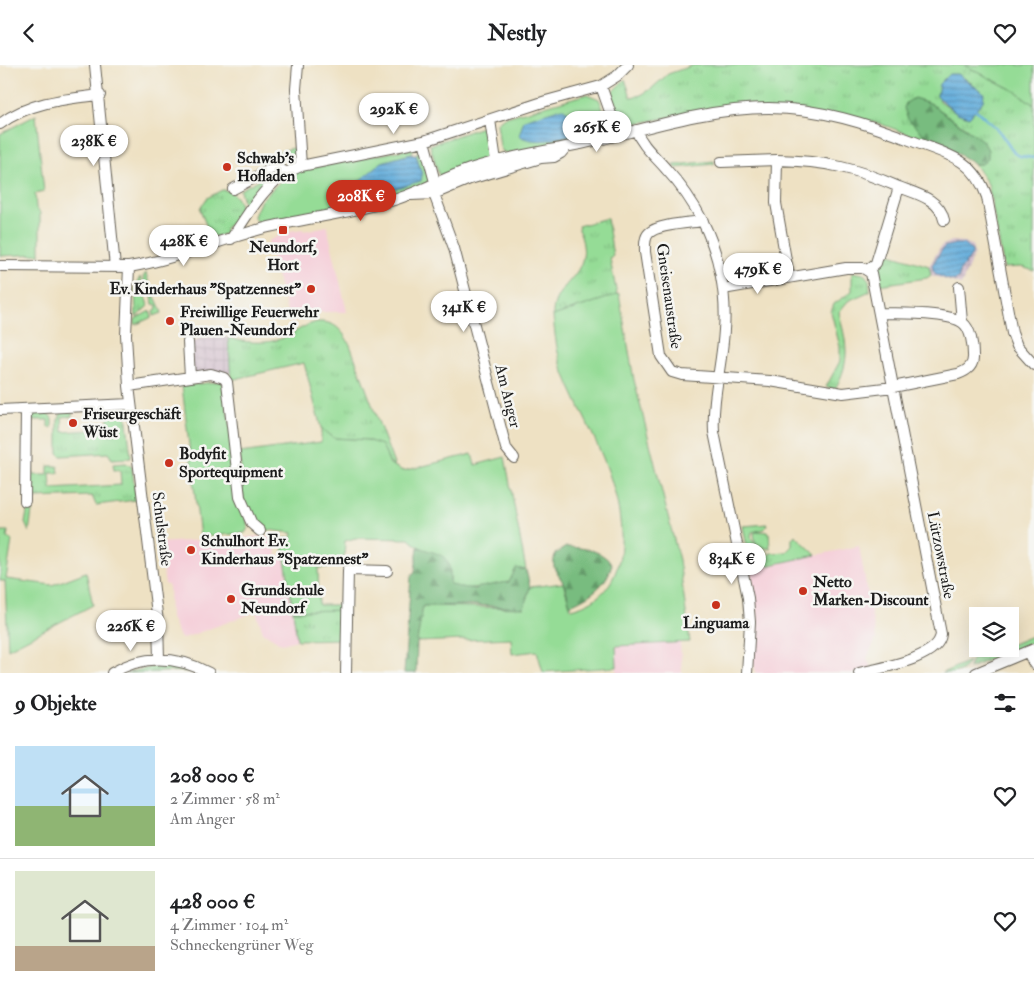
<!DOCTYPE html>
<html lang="de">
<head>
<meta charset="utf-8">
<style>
	:root { --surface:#fff; --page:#f6f6f6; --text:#202124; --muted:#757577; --line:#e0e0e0; --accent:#c8321e }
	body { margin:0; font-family:"IM FELL Double Pica",serif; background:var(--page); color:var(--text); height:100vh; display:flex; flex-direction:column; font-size:19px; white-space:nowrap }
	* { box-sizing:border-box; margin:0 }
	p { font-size:16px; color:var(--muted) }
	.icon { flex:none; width:28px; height:28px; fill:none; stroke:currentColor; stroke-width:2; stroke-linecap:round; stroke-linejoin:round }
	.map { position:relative; height:608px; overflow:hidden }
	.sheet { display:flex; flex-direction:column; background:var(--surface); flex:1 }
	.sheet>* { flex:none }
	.fabs { position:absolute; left:969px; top:542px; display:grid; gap:10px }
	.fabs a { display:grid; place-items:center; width:50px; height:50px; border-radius:0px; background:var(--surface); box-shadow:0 5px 20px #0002; font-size:25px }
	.price { position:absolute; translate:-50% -42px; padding:0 11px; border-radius:18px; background:#fff; color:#222; font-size:16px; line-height:32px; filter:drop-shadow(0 1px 2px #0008) }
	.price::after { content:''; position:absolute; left:50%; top:30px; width:15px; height:11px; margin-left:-8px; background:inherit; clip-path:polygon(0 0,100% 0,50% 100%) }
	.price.on { background:var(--accent); color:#fff }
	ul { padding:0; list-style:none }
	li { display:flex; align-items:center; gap:15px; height:125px; padding:0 15px }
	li+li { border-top:1px solid var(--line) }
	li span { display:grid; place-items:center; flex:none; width:140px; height:100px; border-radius:0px; color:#555 }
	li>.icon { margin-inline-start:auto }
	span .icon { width:60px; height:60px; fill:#fffc; stroke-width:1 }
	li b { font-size:21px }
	h2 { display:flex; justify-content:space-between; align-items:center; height:60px; padding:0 15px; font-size:21px }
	header { display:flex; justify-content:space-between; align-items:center; height:65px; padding:0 15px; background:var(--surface); font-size:22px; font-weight:700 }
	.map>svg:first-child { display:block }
	.built { fill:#f5cfd9 }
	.industrial { fill:url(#industrial-grid) }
	.grass { fill:url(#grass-tufts); stroke:#587c59; fill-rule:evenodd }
	.forest { fill:url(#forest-firs); stroke:#4a6c4e }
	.green { fill:#95dc96; stroke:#587c59 }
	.water { fill:url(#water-rules); stroke:#40647c }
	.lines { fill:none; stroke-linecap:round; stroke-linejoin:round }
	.stream { stroke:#64addb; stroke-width:2.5 }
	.minor-casing { stroke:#666156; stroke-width:12 }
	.minor { stroke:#fff; stroke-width:10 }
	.poi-dot { fill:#c8321e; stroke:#f6f6f2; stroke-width:2 }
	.labels { text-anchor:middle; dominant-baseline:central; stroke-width:5; stroke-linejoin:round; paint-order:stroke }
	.poi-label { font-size:16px; font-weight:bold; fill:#1c1c1c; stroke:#f6f6f2; text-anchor:start }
	.street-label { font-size:16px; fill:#1c1c1c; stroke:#f6f6f2 }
</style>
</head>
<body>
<header><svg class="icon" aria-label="back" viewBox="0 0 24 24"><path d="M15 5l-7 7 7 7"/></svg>Nestly<svg class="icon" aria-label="heart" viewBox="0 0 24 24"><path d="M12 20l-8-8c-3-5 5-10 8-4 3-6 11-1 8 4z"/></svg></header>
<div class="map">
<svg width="1034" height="608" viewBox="0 0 1034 608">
	<defs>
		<pattern id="industrial-grid" width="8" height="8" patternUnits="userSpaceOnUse" patternTransform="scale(1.25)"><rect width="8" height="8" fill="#d1bdcb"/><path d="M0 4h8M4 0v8" fill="none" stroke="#b3a2ae"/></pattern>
		<pattern id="grass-tufts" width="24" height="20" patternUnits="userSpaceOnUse" patternTransform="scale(1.25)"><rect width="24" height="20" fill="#95dc96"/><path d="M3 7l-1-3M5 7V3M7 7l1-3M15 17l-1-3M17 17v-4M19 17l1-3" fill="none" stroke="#80bc81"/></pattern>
		<pattern id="forest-firs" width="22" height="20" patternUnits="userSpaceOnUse" patternTransform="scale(1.25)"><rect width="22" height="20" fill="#78bc7f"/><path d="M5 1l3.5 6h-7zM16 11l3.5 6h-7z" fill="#629867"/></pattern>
		<pattern id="water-rules" width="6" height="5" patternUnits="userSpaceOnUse" patternTransform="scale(1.25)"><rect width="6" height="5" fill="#64addb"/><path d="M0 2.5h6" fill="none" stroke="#528cb1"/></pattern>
	</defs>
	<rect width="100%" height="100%" fill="#f6f6f2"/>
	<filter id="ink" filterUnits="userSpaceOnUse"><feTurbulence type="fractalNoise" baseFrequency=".02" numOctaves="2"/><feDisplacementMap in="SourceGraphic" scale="10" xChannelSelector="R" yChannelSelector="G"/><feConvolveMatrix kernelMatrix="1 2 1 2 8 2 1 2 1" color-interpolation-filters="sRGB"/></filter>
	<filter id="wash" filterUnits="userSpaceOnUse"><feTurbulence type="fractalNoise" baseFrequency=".0096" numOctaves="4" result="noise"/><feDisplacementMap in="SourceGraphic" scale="20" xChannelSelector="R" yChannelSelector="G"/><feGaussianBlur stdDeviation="1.12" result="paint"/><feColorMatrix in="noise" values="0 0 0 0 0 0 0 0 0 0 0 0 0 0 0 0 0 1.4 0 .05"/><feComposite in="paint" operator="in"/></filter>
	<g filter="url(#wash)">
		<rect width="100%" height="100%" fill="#eee1c3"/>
		<path class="built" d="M327 161 347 247H322L290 258 268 176 290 166 303 164 304 166Z
			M262 471 275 472 276 490 284 491 297 575 282 579 263 567 256 547 181 574 170 551 169 521 165 519 158 478Z
			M859 481 876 574 867 593 873 608H756L753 596 758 553 750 504Z
			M680 578 682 608H617L616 581Z"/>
		<path class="industrial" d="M952 176 964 177 972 180 974 189 961 220 931 210 929 205V201L941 181Z
			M223 271 228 273 231 308 192 310 190 281 193 277 200 273Z"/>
		<path class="grass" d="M694 0H964L1017 27 1034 40V206L1022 202 1004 203 988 119 974 99H982L970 66 930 38 916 60 933 78 878 58 730 41 633 59C616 58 615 41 611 28L625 14 631 32 641 30 651 24 668 9ZM958 9 973 19 983 36 969 52 957 48 939 35Z
			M297 82 296 88 281 94 277 87Z
			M714 96V99L676 103 674 100Z
			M262 113 266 116 245 145 240 125Z
			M222 125C239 125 247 149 234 160L232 158 224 164 227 168 215 172 206 160 200 144 207 133Z
			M607 153 613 191 610 194 617 230 553 251C552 223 578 217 583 192 585 182 581 171 578 161Z
			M884 187 929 201 931 210 927 213 879 220 877 208Z
			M852 207 864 209 869 215 870 226 848 236 839 247C846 278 852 294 835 324L826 322 840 296V282L831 247 834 239 852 226Z
			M146 208C149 223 157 233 162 248L154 251 153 246H156L157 240 153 239 152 230 147 229 143 212Z
			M140 212 148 241 136 252 135 222Z
			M150 246 152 252 135 260V254Z
			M317 257C335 256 342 265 350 280L395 402 367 375 334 373 321 363 304 298 231 315 228 273C247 278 269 280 288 271 298 265 305 260 317 257Z
			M117 343 126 349 131 393 112 394 108 388 61 391 58 388V355L62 346H72V351L62 352 63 367 108 364V350H101L100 344Z
			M46 346 52 353V363L48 362V355H32V410H48V401H58L59 408H50L51 424 121 420 120 405H114L113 399 126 398 132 402 136 435 96 440 92 431 34 433 29 467 25 458 29 436 31 349Z
			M767 459 765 464 752 467 751 472 755 480 768 487 750 498 743 461Z
			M758 466 769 467 770 484 762 482 755 477 754 468Z
			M795 470 816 490 752 504V501L771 488 786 487 792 481V474Z
			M345 545V574L297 575 293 546Z
			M1034 570V576L969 603 972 594 1000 584H1010V580Z
			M969 596C963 608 954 608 942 608Z
			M157 601H173L190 606 126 608Z"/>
		<path class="forest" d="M914 33 930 38 983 76 988 85V93L982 99H974L960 90 933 78 908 54 904 43 906 38Z
			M418 482C444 488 452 490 450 519L474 524 490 519 509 517 516 503 526 505 530 522 524 543 474 540 423 541 417 577 416 608H404L411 511 415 506Z
			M566 482C584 483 600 484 612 499 607 521 589 532 570 540 568 534 567 526 564 519 557 506 551 506 555 489Z"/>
		<path class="green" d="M964 0H1034V40L1017 27Z
			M587 29 599 34 608 56 606 67 600 71 511 88 503 87 500 82 497 58 503 53Z
			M36 50 44 127 35 129 36 143 40 148V189L0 191V69Z
			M482 62 487 64C489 75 494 88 484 96L439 111 430 80Z
			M414 83 411 89 382 97 422 110 416 90 419 86 421 87 429 115 425 120 407 128 266 160 255 155 254 151 261 135 290 107Z
			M619 229 634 315 679 495 690 577 616 581 617 602 543 607 537 586 512 589 511 573 417 577 423 541 524 543 530 522 563 518 571 544C637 529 625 452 607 403 595 371 578 342 565 310 557 291 555 271 553 251Z
			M222 316 248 463 245 468 200 472 182 321Z
			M321 363 334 373 367 375 382 380 390 399 403 406 472 389 475 400 505 392 526 505 516 503 509 517C488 519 471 528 450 519 453 478 430 495 409 474L355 473 345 476 344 493H339V502L318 503 319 540H345V545L293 546 282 474 292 472 293 468 260 464 243 434 240 388 321 377Z
			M0 466H8L7 473 12 475 6 514 52 520 86 507 93 540 8 584 5 516H0Z"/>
		<path class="water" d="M949 9H958L984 28 983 36 969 52 957 48 937 31 939 19Z
			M562 43 574 51 577 68C558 74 537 80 519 71L524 55Z
			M411 89 416 90 422 110 421 116 366 132 359 127 358 117 382 97Z
			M955 179H964L972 186V190L959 207V213L954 216C945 213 933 212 932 200L944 182Z"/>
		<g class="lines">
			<path class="stream" d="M975 44 999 66 1014 88 1020 91 1034 93"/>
		</g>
	</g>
	<g filter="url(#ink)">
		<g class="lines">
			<defs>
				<path id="minor" d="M95 0 115 202
					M298 0 296 24 301 101
					M601 21 618 69
					M490 55 496 96
					M0 59C29 37 65 34 100 30
					M636 65C642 81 655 91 666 104 680 119 694 139 703 157 719 189 727 229 724 265 722 300 712 332 714 367L748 533 750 557 747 608
					M424 76 435 117
					M721 97 777 95
					M899 122C917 129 940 134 944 155
					M233 124 275 102 286 107
					M434 129 454 183 506 383 514 393
					M411 130 434 129 470 114 541 93 554 92 561 88 566 82
					M703 156C690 158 658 159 649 168 644 173 645 181 645 187L661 291 672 307 682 310 770 316 843 328 893 322 958 309C967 306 974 301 973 290 973 281 971 264 963 258 950 247 898 249 879 248
					M231 174C253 143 265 115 301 101L424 76 546 36 601 21 617 11 628 0
					M0 201 129 202C176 194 219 175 265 163 308 153 351 148 394 135 420 127 444 113 470 104 514 89 559 85 603 74 657 60 713 43 769 43 819 43 869 59 915 77 949 90 974 94 987 132L1012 268 1017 281 1034 300
					M129 202 126 270 129 321 158 557 159 594
					M789 212 776 138 777 95C826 96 855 103 899 122L876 198 868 205
					M959 222 962 257
					M723 224 846 203H863L871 208 941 569C939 594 879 603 859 608
					M188 277 190 312
					M129 321 211 309 224 313 227 317 240 432 252 459 260 466
					M0 345 131 339
					M25 436 26 344
					M1028 587 1034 599
					M112 608C144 589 177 591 209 608
					M346 608 348 505 387 506
					M976 608 1034 584"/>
			</defs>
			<use href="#minor" class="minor-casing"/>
			<use href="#minor" class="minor"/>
		</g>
	</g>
	<g class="poi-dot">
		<circle cx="227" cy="102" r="5"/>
		<rect x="278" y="160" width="10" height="10" rx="2.5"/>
		<circle cx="311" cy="224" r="5"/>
		<circle cx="170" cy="256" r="5"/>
		<circle cx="73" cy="358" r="5"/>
		<circle cx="169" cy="398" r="5"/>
		<circle cx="191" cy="485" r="5"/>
		<circle cx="803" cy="526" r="5"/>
		<circle cx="231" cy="534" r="5"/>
		<circle cx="716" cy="540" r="5"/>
	</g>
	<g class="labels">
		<g class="poi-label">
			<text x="237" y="93">Schwab's<tspan x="237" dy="18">Hofladen</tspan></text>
			<text x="283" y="182" text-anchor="middle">Neundorf,<tspan x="283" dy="18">Hort</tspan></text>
			<text x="301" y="224" text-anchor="end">Ev. Kinderhaus "Spatzennest"</text>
			<text x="180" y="247">Freiwillige Feuerwehr<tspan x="180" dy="18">Plauen-Neundorf</tspan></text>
			<text x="83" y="349">Friseurgeschäft<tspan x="83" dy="18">Wüst</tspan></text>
			<text x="179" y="389">Bodyfit<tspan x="179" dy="18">Sportequipment</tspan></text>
			<text x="201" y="476">Schulhort Ev.<tspan x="201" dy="18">Kinderhaus "Spatzennest"</tspan></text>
			<text x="813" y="517">Netto<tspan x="813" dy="18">Marken-Discount</tspan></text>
			<text x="241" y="525">Grundschule<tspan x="241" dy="18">Neundorf</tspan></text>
			<text x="716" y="558" text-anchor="middle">Linguama</text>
		</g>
		<g class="street-label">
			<text transform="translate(669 231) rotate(82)">Gneisenaustraße</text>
			<text transform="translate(508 331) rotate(76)">Am Anger</text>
			<text transform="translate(162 464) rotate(83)">Schulstraße</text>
			<text transform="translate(941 490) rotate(79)">Lützowstraße</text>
		</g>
	</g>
</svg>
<div class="fabs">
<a><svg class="icon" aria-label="layers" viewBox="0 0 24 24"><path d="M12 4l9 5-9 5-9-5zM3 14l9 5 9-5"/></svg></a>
</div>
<b class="price" style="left:394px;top:70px">292K €</b>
<b class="price" style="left:597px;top:88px">265K €</b>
<b class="price" style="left:94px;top:102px">238K €</b>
<b class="price on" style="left:361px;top:157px">208K €</b>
<b class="price" style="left:184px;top:202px">428K €</b>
<b class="price" style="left:758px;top:230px">479K €</b>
<b class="price" style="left:464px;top:268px">341K €</b>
<b class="price" style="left:732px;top:520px">834K €</b>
<b class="price" style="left:131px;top:587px">226K €</b>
</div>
<section class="sheet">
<h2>9 Objekte<svg class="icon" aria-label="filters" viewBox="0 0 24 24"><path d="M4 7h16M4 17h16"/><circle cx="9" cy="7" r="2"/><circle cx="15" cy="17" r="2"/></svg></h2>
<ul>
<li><span style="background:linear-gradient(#bfe0f5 60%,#8fb573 0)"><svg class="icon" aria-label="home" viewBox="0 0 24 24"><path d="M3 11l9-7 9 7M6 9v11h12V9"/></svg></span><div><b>208 000 €</b><p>2 Zimmer · 58 m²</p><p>Am Anger</p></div><svg class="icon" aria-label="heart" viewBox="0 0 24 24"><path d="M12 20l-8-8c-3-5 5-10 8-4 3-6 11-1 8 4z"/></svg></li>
<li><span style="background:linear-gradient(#dfe7d0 75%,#b9a48a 0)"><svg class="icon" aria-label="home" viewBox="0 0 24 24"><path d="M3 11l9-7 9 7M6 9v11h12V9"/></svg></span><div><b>428 000 €</b><p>4 Zimmer · 104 m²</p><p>Schneckengrüner Weg</p></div><svg class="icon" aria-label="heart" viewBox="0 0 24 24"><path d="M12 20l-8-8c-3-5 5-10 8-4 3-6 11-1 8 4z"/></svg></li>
</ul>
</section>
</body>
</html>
